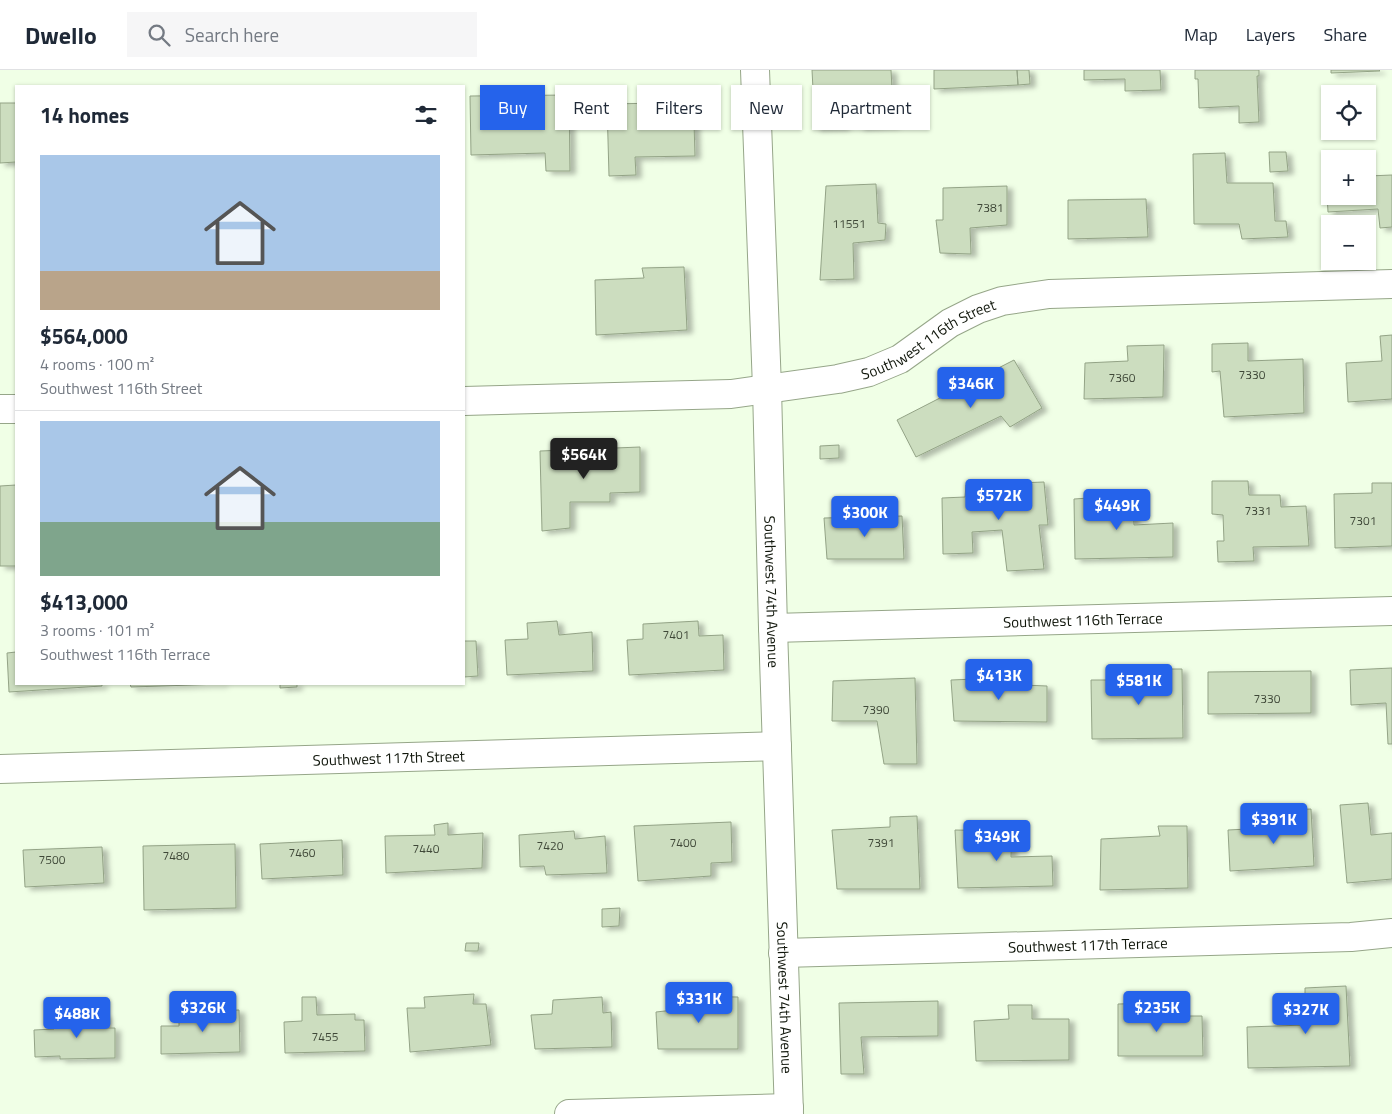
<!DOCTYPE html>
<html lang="en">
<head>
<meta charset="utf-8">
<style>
	:root { --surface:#fff; --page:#f6f6f7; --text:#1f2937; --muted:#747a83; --line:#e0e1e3; --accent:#2563eb }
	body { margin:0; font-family:"Titillium Web",sans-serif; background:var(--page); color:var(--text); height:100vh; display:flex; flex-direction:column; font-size:19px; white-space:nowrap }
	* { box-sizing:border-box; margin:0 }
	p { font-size:16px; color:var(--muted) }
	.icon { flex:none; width:28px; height:28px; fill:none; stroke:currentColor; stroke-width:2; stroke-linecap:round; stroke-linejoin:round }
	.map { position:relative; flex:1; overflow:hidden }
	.details { position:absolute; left:15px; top:15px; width:450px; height:600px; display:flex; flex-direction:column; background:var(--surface); border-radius:0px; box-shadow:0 1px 4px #0004 }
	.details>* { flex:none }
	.guide { position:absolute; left:480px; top:15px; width:475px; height:45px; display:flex; gap:10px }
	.fabs { position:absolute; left:1321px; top:15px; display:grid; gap:10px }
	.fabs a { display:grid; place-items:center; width:55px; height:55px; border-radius:0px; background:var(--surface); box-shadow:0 1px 4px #0004; font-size:25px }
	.price { position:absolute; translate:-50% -42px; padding:0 11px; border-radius:5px; background:var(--accent); color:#fff; font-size:16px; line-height:32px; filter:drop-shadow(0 1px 2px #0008) }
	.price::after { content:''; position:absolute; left:50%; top:30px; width:15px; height:11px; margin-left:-8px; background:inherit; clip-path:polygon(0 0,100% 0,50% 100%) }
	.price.selected { background:#222; color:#fff }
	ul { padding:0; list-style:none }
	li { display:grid; align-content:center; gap:10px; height:265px; padding:0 25px }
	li+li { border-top:1px solid var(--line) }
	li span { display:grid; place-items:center; height:155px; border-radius:0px; color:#555 }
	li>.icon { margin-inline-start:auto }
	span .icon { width:90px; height:90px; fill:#fffc; stroke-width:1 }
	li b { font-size:21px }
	h2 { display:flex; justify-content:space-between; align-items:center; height:60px; padding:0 25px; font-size:21px }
	.tag { padding:0 18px; border-radius:0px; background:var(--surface); box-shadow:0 1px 4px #0004; font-size:18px; line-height:45px }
	.tag.selected { background:var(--accent); color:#fff }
	header { display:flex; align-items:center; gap:30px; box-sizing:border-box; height:70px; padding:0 25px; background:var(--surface); border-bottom:1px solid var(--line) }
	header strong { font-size:24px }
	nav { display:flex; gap:28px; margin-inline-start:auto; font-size:18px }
	.search { width:350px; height:45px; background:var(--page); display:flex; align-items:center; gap:12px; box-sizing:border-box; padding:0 18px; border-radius:0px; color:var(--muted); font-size:19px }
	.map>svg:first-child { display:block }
	.building { fill:#ccddbf; stroke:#93a386; filter:url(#shadow) }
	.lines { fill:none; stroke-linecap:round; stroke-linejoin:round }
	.minor-casing { stroke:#96a689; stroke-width:30 }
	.minor { stroke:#fff; stroke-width:28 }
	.labels { text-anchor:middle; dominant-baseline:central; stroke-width:4.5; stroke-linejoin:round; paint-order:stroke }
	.number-label { font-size:12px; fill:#3f4838 }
	.street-label { font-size:15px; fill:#10160b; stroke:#fff }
</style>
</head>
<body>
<header>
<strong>Dwello</strong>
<div class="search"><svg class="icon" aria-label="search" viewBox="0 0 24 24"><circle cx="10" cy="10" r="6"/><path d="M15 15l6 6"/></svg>Search here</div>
<nav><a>Map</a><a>Layers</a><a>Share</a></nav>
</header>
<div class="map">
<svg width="1392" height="1044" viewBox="0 0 1392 1044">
	<defs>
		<filter id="shadow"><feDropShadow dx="5.5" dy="3" stdDeviation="2.5" flood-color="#0004"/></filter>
	</defs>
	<rect width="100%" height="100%" fill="#f0ffe6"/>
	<path class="building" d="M812 0H891L894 55 859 57 856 16 842 17 844 57 815 58Z
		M934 0H1017L1018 15 934 19Z
		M1017 0H1029L1030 14 1018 15Z
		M1084 0H1160L1161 20 1125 21V9L1084 10Z
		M1195 0H1259V6H1257L1259 52 1239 53V36L1199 38 1198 9H1195Z
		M1331 0H1379L1380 1 1331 3Z
		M693 18 695 86 635 87 636 105 609 106 607 34 662 33 661 19Z
		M569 25 570 101H546L545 83 471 85 470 26Z
		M0 33H16V92L0 93Z
		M1269 82H1286L1288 101 1270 102Z
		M1225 83 1227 113H1273L1275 151H1286L1288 167 1242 169 1239 154H1194L1193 84Z
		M1392 105V157L1380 158 1378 139 1328 142 1326 108H1330V126H1368V106Z
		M876 114 878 153 886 154 885 170 853 173 854 209 820 210 826 116Z
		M1007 116V155L970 158 971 184 940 183 936 150H943V118Z
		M1146 129 1148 167 1068 169V130Z
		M684 197 687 260 596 265 595 210 644 208 642 198Z
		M1392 265V329L1348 332 1346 293 1382 291 1380 266Z
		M1248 273V291L1303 289 1304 343 1224 347 1220 301 1212 302V274Z
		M1164 275 1163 327 1084 329 1085 293 1128 291 1127 276Z
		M1014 290 1042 338 1010 357 1001 346 916 387 897 350Z
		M839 375V388L820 389V376Z
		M640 377V422L610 423V432H570V458L542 461 540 381Z
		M1212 411H1248L1249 425H1280L1281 437 1306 436 1309 476 1253 477 1254 491 1218 492 1217 471H1224L1223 445 1212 444Z
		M1044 412 1048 455H1039L1044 499 1007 501 1002 460 972 462 973 483 943 484 942 428 965 427 966 415Z
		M1372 413H1392V476L1335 478 1334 424 1372 423Z
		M16 415V496H0V416Z
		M1133 425 1134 455 1173 453V487L1075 489 1074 429Z
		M902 446 904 489H827L824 448Z
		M557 551 559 565 592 562 593 601 507 605 505 570 528 569 527 553Z
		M698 551 699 566 723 565 724 600 629 605 627 570 643 569V554Z
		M464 571H476L478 606 464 607Z
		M16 582V614H102V616L9 622 7 583Z
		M1392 598V674H1388L1386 633 1351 635 1350 600Z
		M1130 599H1182L1183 668 1092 669 1091 610H1130Z
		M1311 601V643L1208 644V602Z
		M1024 607 1023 615 1047 616V652L954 651 951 610Z
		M915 608 917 694H884L877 651H832L833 611Z
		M130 614H223L131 617Z
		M280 614H297V617L280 618Z
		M1368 733 1371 765 1392 763V809L1347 813 1340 735Z
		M1311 739 1314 796 1230 801 1228 760 1288 757 1287 740Z
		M917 746 920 819H837L832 760 890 757V747Z
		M731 752 732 792 711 793V806L638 811 634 756Z
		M448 753V765L483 763 482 798 386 803 385 766 435 765 434 755Z
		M1158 756H1187L1188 818 1100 820 1101 769 1160 766Z
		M955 760 1012 761 1011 787 1052 786 1053 816 958 818Z
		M574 761 575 769 605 766 607 803 546 805 544 796 520 797 519 765Z
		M342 770 343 805 262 809 260 774Z
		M235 774 236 838 144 840 143 776Z
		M102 777 104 813 25 817 23 780Z
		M620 838 619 856 602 857V839Z
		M466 873H479L478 881H465Z
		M1346 916 1350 996 1248 998 1247 957 1305 955V918Z
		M474 924 473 934H486L491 975 410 982 407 938H425L424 927Z
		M673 926 738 927V979H658L656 942 674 940Z
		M302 927H316L317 945 355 944V950H364L365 981 285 983 284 952 302 951Z
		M602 927 603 943 611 942 612 977 535 979 531 945 552 944 553 930Z
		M938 931V966L861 967 864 1004H841L839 933Z
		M1156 933V946H1202L1203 986H1118V934Z
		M1008 935H1032V949H1069V990L976 991 974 951 1009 949Z
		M239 940 240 982 161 984V956H179V942Z
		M106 945V958H115V988L60 989V986L35 987 34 960 54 959V947Z"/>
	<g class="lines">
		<defs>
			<g id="minor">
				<path id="s1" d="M755 0 767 318 773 558 789 1044"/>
				<path id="s2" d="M464 331 731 324 838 309 869 302 900 289 950 253 978 239 1002 231 1049 224 1392 214"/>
				<path d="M0 339H16"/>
				<path id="s3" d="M773 558 1392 541"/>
				<path id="s4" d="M0 699 777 676"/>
				<path id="s5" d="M783 883 1351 867 1392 863"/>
				<path d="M569 1044 789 1038"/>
			</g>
		</defs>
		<use href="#minor" class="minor-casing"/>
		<use href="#minor" class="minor"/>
	</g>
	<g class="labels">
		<g class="number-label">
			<text x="990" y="137">7381</text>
			<text x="849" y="153">11551</text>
			<text x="1252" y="304">7330</text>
			<text x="1122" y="307">7360</text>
			<text x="1258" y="440">7331</text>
			<text x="1363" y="450">7301</text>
			<text x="676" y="564">7401</text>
			<text x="1267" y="628">7330</text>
			<text x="876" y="639">7390</text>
			<text x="683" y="772">7400</text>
			<text x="881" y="772">7391</text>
			<text x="550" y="775">7420</text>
			<text x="426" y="778">7440</text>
			<text x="302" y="782">7460</text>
			<text x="176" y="785">7480</text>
			<text x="52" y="789">7500</text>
			<text x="325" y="966">7455</text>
		</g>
		<g class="street-label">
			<text stroke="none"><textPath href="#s2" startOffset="475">Southwest 116th Street</textPath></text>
			<text stroke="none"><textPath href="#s1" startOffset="522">Southwest 74th Avenue</textPath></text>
			<text stroke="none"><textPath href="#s3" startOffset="310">Southwest 116th Terrace</textPath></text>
			<text stroke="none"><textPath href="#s4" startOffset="389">Southwest 117th Street</textPath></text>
			<text stroke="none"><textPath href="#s5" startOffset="305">Southwest 117th Terrace</textPath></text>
			<text stroke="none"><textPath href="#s1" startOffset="928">Southwest 74th Avenue</textPath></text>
		</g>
	</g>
</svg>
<div class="fabs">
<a><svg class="icon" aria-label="locate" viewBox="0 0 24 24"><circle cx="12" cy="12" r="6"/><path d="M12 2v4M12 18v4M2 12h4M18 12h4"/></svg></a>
<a>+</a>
<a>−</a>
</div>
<b class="price" style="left:971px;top:339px">$346K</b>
<b class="price selected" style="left:584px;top:410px">$564K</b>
<b class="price" style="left:999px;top:451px">$572K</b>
<b class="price" style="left:1117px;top:461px">$449K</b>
<b class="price" style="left:865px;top:468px">$300K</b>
<b class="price" style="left:999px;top:631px">$413K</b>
<b class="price" style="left:1139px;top:636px">$581K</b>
<b class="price" style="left:1274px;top:775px">$391K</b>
<b class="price" style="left:997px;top:792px">$349K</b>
<b class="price" style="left:699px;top:954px">$331K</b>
<b class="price" style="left:203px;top:963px">$326K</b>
<b class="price" style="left:1157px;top:963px">$235K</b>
<b class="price" style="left:1306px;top:965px">$327K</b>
<b class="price" style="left:77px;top:969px">$488K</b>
<div class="guide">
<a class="tag selected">Buy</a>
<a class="tag">Rent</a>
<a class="tag">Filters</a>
<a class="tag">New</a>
<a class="tag">Apartment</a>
</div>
<section class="details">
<h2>14 homes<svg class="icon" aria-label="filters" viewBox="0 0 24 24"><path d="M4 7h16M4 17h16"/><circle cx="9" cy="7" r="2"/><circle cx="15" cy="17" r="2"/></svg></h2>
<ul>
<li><span style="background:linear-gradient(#a9c7e8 75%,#b9a48a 0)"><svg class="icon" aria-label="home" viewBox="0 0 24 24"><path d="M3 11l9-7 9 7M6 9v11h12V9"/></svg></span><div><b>$564,000</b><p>4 rooms · 100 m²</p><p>Southwest 116th Street</p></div></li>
<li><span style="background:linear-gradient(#a9c7e8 65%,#7fa58c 0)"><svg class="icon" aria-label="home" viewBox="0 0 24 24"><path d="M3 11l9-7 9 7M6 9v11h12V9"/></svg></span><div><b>$413,000</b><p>3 rooms · 101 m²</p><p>Southwest 116th Terrace</p></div></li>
</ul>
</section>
</div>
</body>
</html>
